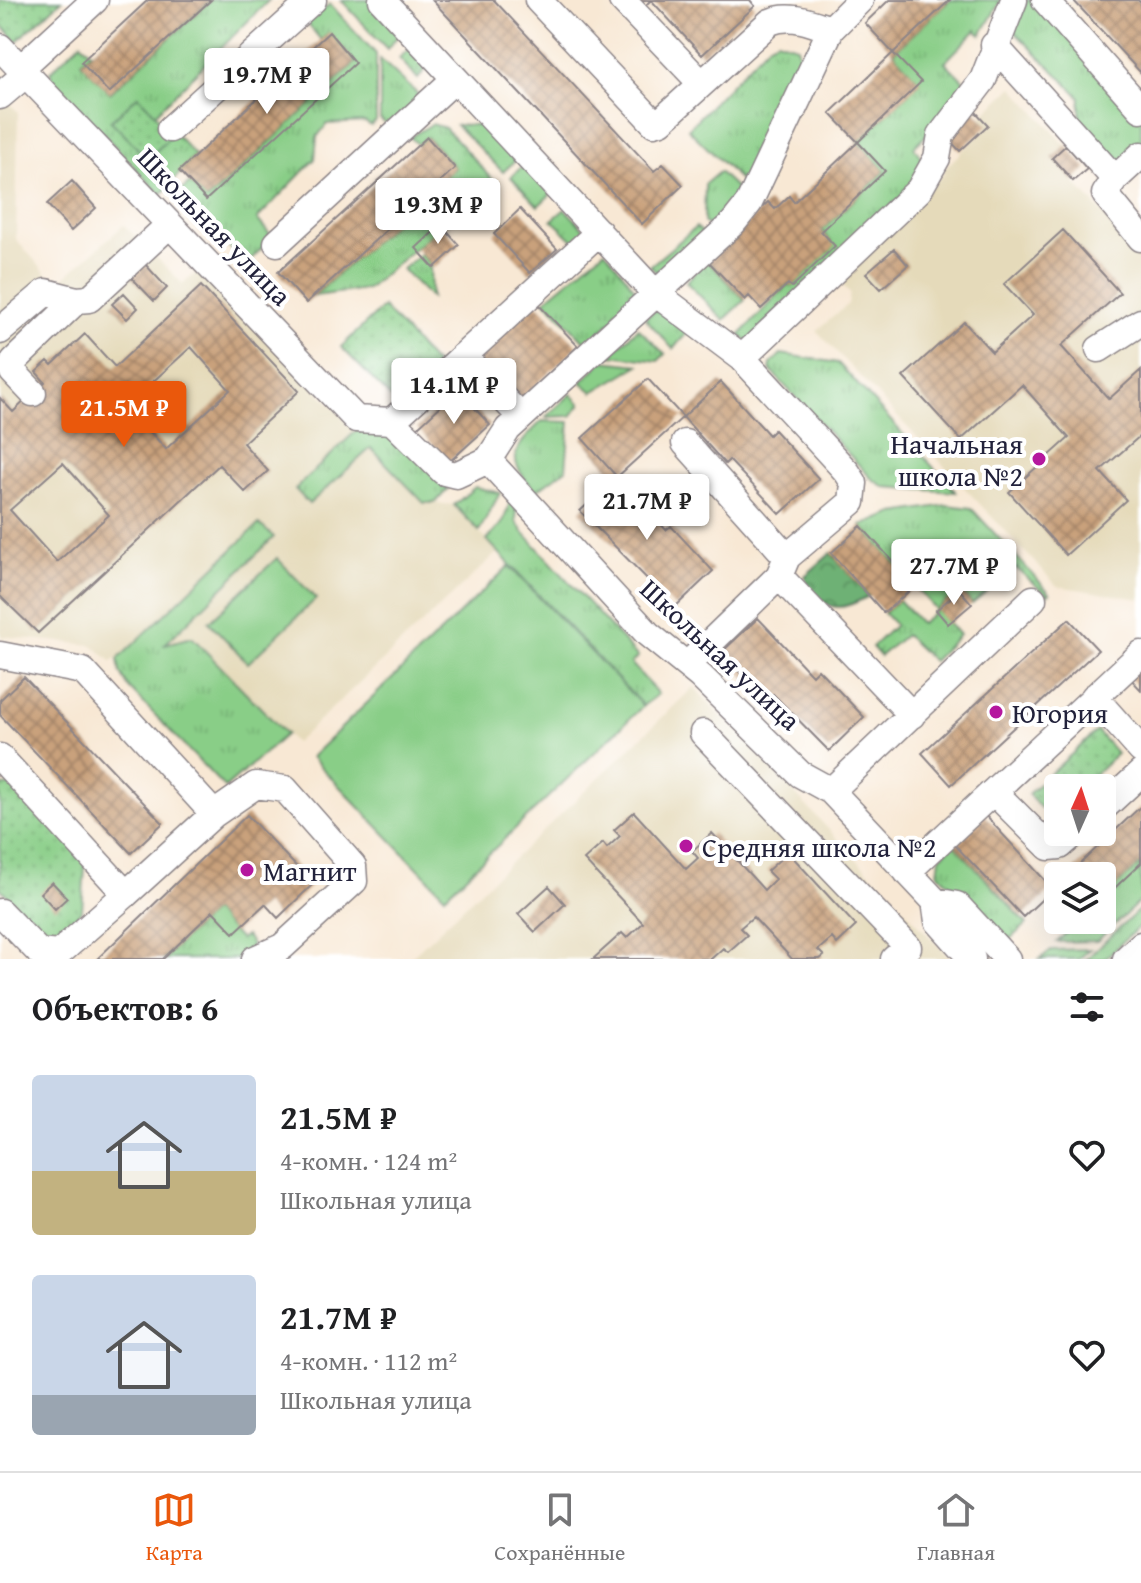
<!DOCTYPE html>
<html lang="ru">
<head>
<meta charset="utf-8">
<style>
	:root { --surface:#fff; --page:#f6f6f6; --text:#202124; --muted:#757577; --line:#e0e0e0; --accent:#ea580c }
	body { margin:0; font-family:"Gentium Book Plus",serif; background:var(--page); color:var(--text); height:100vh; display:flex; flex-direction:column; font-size:30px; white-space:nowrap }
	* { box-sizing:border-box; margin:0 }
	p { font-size:26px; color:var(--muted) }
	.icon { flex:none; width:44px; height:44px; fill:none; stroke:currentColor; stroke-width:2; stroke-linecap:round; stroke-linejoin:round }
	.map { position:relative; height:959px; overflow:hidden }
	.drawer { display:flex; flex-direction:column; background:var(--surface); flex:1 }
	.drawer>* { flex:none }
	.needle { width:52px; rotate:3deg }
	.tools { position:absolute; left:1044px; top:774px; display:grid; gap:16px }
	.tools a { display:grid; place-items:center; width:72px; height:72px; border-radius:8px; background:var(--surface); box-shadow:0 8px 32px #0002; font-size:40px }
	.price { position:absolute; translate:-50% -68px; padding:0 18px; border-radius:8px; background:#fff; color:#222; font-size:26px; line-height:52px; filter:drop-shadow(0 2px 4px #0008) }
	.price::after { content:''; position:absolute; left:50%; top:48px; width:24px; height:18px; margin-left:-12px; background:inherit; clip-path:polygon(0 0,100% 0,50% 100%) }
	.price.on { background:var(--accent); color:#fff }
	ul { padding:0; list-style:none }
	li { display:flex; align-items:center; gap:24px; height:200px; padding:0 32px }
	li span { display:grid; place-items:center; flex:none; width:224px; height:160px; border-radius:8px; color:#555 }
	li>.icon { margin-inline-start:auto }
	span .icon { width:96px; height:96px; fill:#fffc; stroke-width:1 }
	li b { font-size:34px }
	h2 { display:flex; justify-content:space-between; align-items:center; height:96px; padding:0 32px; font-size:34px }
	.dock { display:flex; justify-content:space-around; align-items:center; height:112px; border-top:2px solid var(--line); background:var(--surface); font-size:22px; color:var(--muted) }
	.dock a { display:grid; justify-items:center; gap:4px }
	.dock .on { color:var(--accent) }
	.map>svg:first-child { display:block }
	.built { fill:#e5daba }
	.grass { fill:url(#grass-tufts); stroke:#567861; stroke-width:2 }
	.forest { fill:url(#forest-crowns); stroke:#486a58; stroke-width:2 }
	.park { fill:url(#park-dots); stroke:#567861; stroke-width:2 }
	.garden { fill:#89ce87; stroke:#567861; stroke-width:2 }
	.building { fill:url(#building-cross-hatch); fill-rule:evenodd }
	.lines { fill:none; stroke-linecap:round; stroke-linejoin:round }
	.minor-casing { stroke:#8d8588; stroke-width:29 }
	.minor { stroke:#fff; stroke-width:26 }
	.poi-dot { fill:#b5179e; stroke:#fff; stroke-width:3 }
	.labels { text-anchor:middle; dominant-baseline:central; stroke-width:8; stroke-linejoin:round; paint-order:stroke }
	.street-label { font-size:28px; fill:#22223b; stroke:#fff }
	.poi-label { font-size:28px; fill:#22223b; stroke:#fff; text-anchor:start }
</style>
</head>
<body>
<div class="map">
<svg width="1141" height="959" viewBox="0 0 1141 959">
	<defs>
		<pattern id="grass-tufts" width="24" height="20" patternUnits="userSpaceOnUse" patternTransform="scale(2)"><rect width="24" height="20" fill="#89ce87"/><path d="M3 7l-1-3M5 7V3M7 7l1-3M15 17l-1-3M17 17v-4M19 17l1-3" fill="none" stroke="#76b175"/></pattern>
		<pattern id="forest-crowns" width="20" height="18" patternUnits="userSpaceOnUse" patternTransform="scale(2)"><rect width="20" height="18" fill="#6eb174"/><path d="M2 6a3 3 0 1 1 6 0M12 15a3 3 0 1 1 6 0" fill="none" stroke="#5a9060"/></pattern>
		<pattern id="park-dots" width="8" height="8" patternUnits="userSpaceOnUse" patternTransform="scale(2)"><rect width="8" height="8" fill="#89ce87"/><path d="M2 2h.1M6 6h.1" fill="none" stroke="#76b175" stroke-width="1.8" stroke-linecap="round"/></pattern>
		<pattern id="building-cross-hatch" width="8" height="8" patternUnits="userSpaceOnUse" patternTransform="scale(2)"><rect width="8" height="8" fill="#c9a17c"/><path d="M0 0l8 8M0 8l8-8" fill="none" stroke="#a38367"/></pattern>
	</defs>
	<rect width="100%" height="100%" fill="#fff"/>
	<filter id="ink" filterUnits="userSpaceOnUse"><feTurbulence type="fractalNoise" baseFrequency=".0125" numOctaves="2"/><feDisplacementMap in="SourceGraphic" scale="16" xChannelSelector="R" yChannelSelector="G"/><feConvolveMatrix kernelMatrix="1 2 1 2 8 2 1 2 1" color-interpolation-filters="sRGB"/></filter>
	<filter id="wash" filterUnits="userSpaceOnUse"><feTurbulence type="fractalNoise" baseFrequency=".006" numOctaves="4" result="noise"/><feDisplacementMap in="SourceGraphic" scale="32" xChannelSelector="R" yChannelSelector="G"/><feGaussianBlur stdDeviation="1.8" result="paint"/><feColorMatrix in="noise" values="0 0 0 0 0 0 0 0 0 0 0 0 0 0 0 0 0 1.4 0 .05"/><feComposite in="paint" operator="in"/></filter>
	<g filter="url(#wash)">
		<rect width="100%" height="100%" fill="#f8e8d4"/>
		<path class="built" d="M1013 87 1087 169 1074 182 1141 254V599L1057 586 817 331 848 304 850 293 836 278 945 173 943 170 988 126 981 117Z
			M0 94 18 112 16 239 56 285 124 225 183 284 202 268 423 502 454 505 498 552 295 743 192 637 111 661 93 645 0 636Z
			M694 687 951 959H409Z"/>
		<path class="grass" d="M211 0H269L154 115 138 96 111 121 174 133 195 155 161 195 53 81 50 72 81 42 91 52 81 62 110 93Z
			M341 0H369L397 30V37L387 49Z
			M950 0H1001L981 35 976 30 945 62 967 84 960 103 914 147 929 169 750 345 740 335 788 284 792 287 834 246 822 230 885 171 858 142 920 82 893 53Z
			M1027 0H1036L1141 113V149L1123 166 1080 119V97L1014 31Z
			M330 4 376 54V121L371 126 365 122 327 124 317 137 315 159 257 219 272 237 246 265 179 192 190 183 207 200 355 63 329 33 321 40 307 23Z
			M777 40 797 46 802 66 742 182 688 129 769 44Z
			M408 50H416L427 62V68L418 79 399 58Z
			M380 59 423 99 390 128 380 119Z
			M432 124 445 128 494 181 367 289 314 296 455 168 427 137 418 145 410 137Z
			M456 125H488L515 161 503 172Z
			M524 165 552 193 538 206 511 177Z
			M719 172 737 189 713 230 704 222 705 184Z
			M565 209 587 232 579 246 552 220Z
			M696 227 707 236 664 280 650 266Z
			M605 250 638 293 588 345 545 300Z
			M421 254 430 264 431 298 402 269Z
			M707 260 745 300 724 320 686 282Z
			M661 306 687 333 673 349 645 318Z
			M638 328 665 354 658 361 610 355Z
			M781 354 838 363 956 492 884 487 871 478 770 370 771 364Z
			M603 361 639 365 593 392 581 382Z
			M571 394 581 404 571 416 546 417Z
			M542 421 570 422 566 469 536 491C504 458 513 450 542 421Z
			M356 431 394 433 448 489 435 503H424L371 448 309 504 295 489Z
			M475 487 500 493 479 531 454 505Z
			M511 499 517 503 516 521 523 532 638 657 631 663 658 694 643 706 487 540 503 522Z
			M947 505 971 508 1050 593 1047 595 1016 568 972 604 960 590 937 609 959 635 933 661 905 635 880 656 872 647 895 625 884 613 899 600 921 624 936 610 861 526 894 513Z
			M259 524 274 537 165 644 192 637 286 734 225 788 129 688 120 672 118 659Z
			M954 844 1027 924 1009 940 938 873 940 857Z
			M1141 863V900L1097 941 1057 942 1080 920H1102V900Z
			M1141 908V925L1104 959H1086Z
			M213 911 240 940 246 936 252 945 236 959H163Z
			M1090 949 1079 959H1040L1051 950Z"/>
		<path class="forest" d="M831 553 869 596C837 612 835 611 807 590L805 576Z"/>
		<path class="park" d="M0 0H62L17 41 0 24Z
			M138 96 174 133 148 159 111 121Z
			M383 307 436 365 396 403 341 347Z
			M1097 731 1117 754 1080 788H1058V808L1049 817 1028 794Z
			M20 785 86 854 82 910 55 936 47 935 0 888V786Z"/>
		<path class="garden" d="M277 558 316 599 248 663 209 622Z
			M509 566 643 706 445 896 311 757Z"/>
		<g id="blocks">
			<path class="building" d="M148 0H211L109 93 81 62Z
				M432 0H494L654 171 663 164 683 185 642 224Z
				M632 0H750L755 6 702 55 651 0 641 10Z
				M889 0H950L893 53 865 23Z
				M1073 0H1138L1141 3V73Z
				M329 32 355 63 206 200 179 171Z
				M893 53 921 82 858 142 830 113Z
				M974 110 988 125 960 151 946 136Z
				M427 137 455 168 306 303 278 272Z
				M858 142 885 171 821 231 835 246 792 287 788 284 761 309 749 296 745 300 707 260 768 202 775 209 789 196 794 202Z
				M1066 145 1087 169 1073 181 1052 158Z
				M72 181 96 208 71 231 47 204Z
				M520 209 557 249 530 273 494 234Z
				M441 225 459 245 434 268 416 248Z
				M1063 230 1120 293 1061 346 1109 399 1141 370V435L1100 471 1126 500 1066 555 1009 492 1069 438 1022 385 961 440 903 377 964 322 992 352 1033 315 1004 284Z
				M894 249 908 265 881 289 866 273Z
				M145 264 167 288 154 301 131 277Z
				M201 286 299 391 243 443 268 471 245 492 219 465 38 633 0 596V398L13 412 45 382 36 372 48 361 52 365 85 334 115 367ZM191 347 230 390 166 449 126 406ZM63 463 109 515 57 562 10 510Z
				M124 293 138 308 127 319 112 304Z
				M536 302 578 346 517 403 476 359Z
				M648 379 683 417 617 477 582 438Z
				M721 382 769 435 774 430 819 479 780 514 729 460 725 464 683 417Z
				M458 390 490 425 449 462 417 428Z
				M617 477 666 530 671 526 713 571 675 607 580 511Z
				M861 526 915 586 884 613 831 553Z
				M960 590 972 604 948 624 936 610Z
				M758 618 812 675 818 669 864 717 829 751 773 694 767 700 721 653Z
				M1069 619 1098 650 951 785 922 753Z
				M1141 666V690L1129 677Z
				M24 677 163 823 131 853 0 715V700Z
				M1141 806V863L1102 900V876H1067Z
				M634 812 686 869 698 858 692 851 712 833 764 890 775 879 767 871 788 852 856 926 837 944 832 938 818 950 824 956 820 959H792L753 917 740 928 747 935 728 952 723 948 711 959H593L622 933 627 938 643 923 584 860 603 843 607 848 620 836 614 830Z
				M247 815 313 884 278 918 265 904 234 933 213 911 163 959H97Z
				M985 815 1053 889 1023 917 954 844Z
				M52 882 67 898 55 909 40 893Z
				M549 886 565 904 535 932 518 914Z"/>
		</g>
	</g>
	<g filter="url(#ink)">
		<use href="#blocks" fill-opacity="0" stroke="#8d8588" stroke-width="2"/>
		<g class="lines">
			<defs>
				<path id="minor" d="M382 0 654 292 742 358 847 472 854 483 852 502 787 557
					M538 0 654 123 661 121 770 22C790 13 811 23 831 29
					M622 0 701 83
					M1045 0 1141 109
					M994 45 1115 179
					M0 47 356 419 392 421 444 472 456 475 488 460
					M21 68 95 0
					M0 96 26 74
					M170 129 313 0
					M1141 155 1115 179 1105 194 1141 238
					M277 243 455 79
					M0 331 46 292 77 300
					M1099 349 1141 322
					M463 356 521 417
					M742 358 919 190 937 158 941 135 983 80 1014 0
					M33 393 13 372 14 361 77 300 89 299 169 225
					M392 421 599 232
					M685 443 787 557 779 576 687 665
					M488 460 648 634 700 676 800 774 831 791 935 901 938 921 972 959
					M488 460 508 429 733 223 749 203 831 29 860 0
					M779 576 912 715
					M0 655 83 671 214 814 256 785 285 789 353 866 354 881 282 947 255 959
					M1094 697 1141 750
					M703 733 908 947 894 959
					M0 757 126 894 58 954 39 952 0 912
					M831 791 1033 599
					M994 792 1049 847 1060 846 1076 832
					M1102 809 1141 773
					M907 872 1141 654
					M126 894 214 814
					M935 901 957 905 1007 959
					M1126 959 1141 945"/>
			</defs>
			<use href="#minor" class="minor-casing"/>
			<use href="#minor" class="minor"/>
		</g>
	</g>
	<g class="poi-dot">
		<circle cx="1039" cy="459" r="8"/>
		<circle cx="996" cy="712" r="8"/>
		<circle cx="686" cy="846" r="8"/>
		<circle cx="247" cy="870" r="8"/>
	</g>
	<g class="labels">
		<g class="street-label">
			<text transform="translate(215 226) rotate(46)">Школьная улица</text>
			<text transform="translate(721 654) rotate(43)">Школьная улица</text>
		</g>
		<g class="poi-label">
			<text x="1023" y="443" text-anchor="end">Начальная<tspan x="1023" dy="32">школа №2</tspan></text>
			<text x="1012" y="712">Югория</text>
			<text x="702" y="846">Средняя школа №2</text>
			<text x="263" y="870">Магнит</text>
		</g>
	</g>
</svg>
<div class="tools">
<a><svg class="needle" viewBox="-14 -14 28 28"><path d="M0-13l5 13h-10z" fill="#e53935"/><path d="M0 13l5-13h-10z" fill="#757577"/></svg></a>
<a><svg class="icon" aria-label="layers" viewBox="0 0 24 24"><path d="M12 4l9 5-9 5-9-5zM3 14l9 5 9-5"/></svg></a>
</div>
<b class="price" style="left:267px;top:116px">19.7M ₽</b>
<b class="price" style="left:438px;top:246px">19.3M ₽</b>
<b class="price" style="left:454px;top:426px">14.1M ₽</b>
<b class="price on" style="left:124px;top:449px">21.5M ₽</b>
<b class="price" style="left:647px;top:542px">21.7M ₽</b>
<b class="price" style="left:954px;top:607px">27.7M ₽</b>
</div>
<section class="drawer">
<h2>Объектов: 6<svg class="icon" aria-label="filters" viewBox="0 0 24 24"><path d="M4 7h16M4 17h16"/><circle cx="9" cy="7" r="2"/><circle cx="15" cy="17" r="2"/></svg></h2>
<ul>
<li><span style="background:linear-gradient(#c9d6e8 60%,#c2b280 0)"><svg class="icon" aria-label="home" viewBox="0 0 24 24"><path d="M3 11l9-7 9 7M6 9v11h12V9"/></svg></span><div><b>21.5M ₽</b><p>4-комн. · 124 m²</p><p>Школьная улица</p></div><svg class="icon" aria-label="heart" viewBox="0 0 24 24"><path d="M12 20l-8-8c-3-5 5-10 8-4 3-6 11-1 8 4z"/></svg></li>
<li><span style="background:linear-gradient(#c9d6e8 75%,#9aa5b1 0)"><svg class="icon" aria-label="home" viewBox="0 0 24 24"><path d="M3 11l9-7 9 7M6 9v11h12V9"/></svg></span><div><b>21.7M ₽</b><p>4-комн. · 112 m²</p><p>Школьная улица</p></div><svg class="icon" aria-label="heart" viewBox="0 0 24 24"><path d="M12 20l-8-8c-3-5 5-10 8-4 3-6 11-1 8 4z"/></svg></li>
</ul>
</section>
<nav class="dock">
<a class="on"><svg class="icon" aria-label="map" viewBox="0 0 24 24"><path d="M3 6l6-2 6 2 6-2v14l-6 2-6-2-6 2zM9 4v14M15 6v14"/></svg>Карта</a>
<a><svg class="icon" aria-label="saved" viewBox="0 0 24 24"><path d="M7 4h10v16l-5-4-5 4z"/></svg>Сохранённые</a>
<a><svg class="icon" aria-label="home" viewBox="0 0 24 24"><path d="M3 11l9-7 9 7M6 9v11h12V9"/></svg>Главная</a>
</nav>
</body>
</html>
